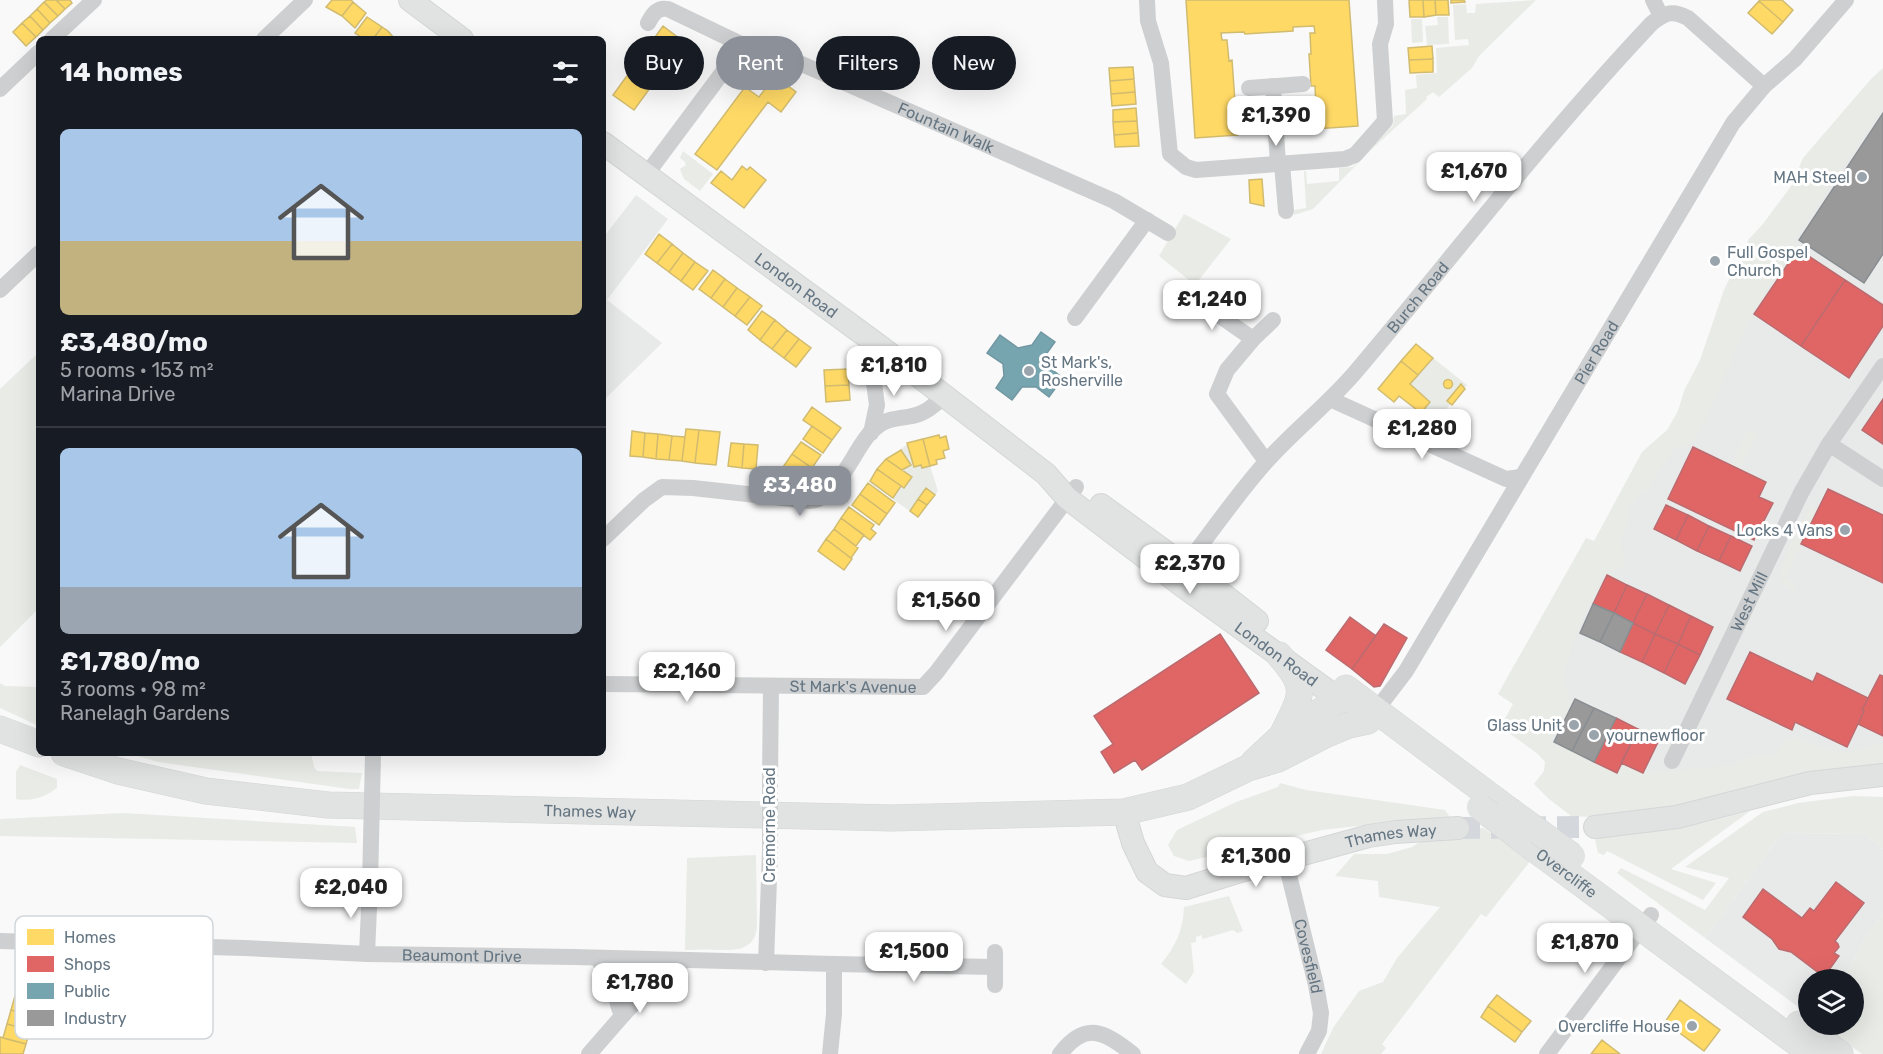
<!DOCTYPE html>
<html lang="en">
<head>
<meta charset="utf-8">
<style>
	:root { --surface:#171b24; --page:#20242c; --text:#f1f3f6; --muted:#9ea1a6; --line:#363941; --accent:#8c9099 }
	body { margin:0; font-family:Rubik,sans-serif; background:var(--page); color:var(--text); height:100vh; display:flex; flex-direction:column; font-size:22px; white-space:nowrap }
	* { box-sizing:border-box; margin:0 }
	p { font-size:20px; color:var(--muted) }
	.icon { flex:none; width:33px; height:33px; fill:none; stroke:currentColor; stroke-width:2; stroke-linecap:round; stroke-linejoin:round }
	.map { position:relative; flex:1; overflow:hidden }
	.panel { position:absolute; left:36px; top:36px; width:570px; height:720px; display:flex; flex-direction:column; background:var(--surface); border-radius:9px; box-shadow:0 6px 24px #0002 }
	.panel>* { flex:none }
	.guide { position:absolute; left:624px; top:36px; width:570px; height:54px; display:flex; gap:12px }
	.controls { position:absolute; left:1798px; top:969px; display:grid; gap:12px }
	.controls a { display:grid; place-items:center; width:66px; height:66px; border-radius:50%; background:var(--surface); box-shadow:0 6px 24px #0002; font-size:30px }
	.price { position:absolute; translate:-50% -51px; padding:0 14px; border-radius:12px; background:#fff; color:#222; font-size:20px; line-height:39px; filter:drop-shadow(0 2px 3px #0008) }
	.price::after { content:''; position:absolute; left:50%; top:36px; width:18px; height:14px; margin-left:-9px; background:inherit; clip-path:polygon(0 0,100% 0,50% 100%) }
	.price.active { background:var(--accent); color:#fff }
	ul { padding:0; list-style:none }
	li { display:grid; align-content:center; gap:12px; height:318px; padding:0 24px }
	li+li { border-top:2px solid var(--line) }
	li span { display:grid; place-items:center; height:186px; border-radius:9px; color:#555 }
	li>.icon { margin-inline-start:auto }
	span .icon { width:108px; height:108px; fill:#fffc; stroke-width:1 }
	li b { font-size:26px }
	h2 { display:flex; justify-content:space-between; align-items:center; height:72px; padding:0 24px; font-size:26px }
	.tag { padding:0 21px; border-radius:27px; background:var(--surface); box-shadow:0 6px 24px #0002; font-size:21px; line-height:54px }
	.tag.active { background:var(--accent); color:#fff }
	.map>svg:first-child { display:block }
	.built { fill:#e8e9e9 }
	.green { fill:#e8ebe6 }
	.homes { fill:#ffd966; stroke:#d1bb6f; stroke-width:1.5 }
	.shops { fill:#e06666; stroke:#bb6b6f; stroke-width:1.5 }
	.public { fill:#76a5af; stroke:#7197a2; stroke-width:1.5 }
	.industry { fill:#999; stroke:#898e92; stroke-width:1.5 }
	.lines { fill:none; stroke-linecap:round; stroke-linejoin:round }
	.secondary-tunnel { stroke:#d4d8dc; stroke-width:22; stroke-dasharray:22 11; stroke-linecap:butt }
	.secondary-casing { stroke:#d5d6d7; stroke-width:24 }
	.primary-casing { stroke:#d5d6d7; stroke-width:27 }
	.street { stroke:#cecfd0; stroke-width:16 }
	.secondary { stroke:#e1e2e2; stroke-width:22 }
	.primary { stroke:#e1e2e2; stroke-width:26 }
	.primary-bridge-casing { stroke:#d5d6d7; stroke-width:27; stroke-linecap:butt }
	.street-bridge { stroke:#cecfd0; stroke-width:16 }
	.primary-bridge { stroke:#e1e2e2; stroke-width:26 }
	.poi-dot { fill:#99a4ac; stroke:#fff; stroke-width:2 }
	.labels { text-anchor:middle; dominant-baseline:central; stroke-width:6; stroke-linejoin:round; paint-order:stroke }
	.street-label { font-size:16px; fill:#657683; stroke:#fff }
	.poi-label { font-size:16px; fill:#657683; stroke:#fff; text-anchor:end }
	.key { fill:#fff; stroke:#d1d6da; stroke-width:1.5 }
	.key-label { font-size:16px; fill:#657683 }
</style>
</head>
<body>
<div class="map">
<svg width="1883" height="1054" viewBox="0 0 1883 1054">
	<rect width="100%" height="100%" fill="#f9f9f9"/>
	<path class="built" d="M1883 95V766L1792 776 1712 800 1577 780 1503 723 1611 525Z
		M636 195 668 219 607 300 662 343 603 401V238Z
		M1782 833 1865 834 1883 849V914L1862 944 1843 979 1809 980V1015L1705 938Z"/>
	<path class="green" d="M1536 0 1479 56 1472 68 1439 97 1433 92 1426 97 1427 99 1373 148 1313 209 1294 215V210L1306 208 1304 171H1306L1307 184 1339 181V168L1353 167 1393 125 1394 116 1406 114 1405 90 1417 88 1416 75 1437 73 1436 48 1469 45 1468 39 1455 40 1453 5 1466 4 1467 13H1475L1476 4Z
		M1437 17H1448L1449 44 1427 45 1425 26 1438 25Z
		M1411 19H1422L1423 42 1412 43Z
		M1883 68V107L1795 238 1796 247 1752 314 1705 421 1694 441 1686 447H1675L1646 491 1640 493 1628 511C1630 523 1621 533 1622 544 1622 555 1628 556 1623 567L1605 574C1593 599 1563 654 1565 681 1565 688 1569 696 1571 704L1552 742 1617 774 1622 765 1643 773 1734 765 1747 757 1776 754 1784 742 1794 736C1806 743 1837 753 1850 752 1862 751 1871 742 1883 744V766L1792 776 1712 800 1663 809 1590 817 1571 816 1549 799 1534 784 1544 771 1545 762 1538 754 1502 728 1503 723 1513 704 1498 694 1586 538 1594 541 1642 452 1667 430 1678 411 1684 391 1700 360 1724 290 1749 239 1762 225 1792 185 1803 158 1871 79Z
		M683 151 713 174 700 191 684 179 680 169 686 165 685 162 680 158Z
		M1184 214 1231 239 1195 285 1159 256Z
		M39 352V608L0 647V389Z
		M1433 358 1467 385 1435 422 1416 414 1419 412 1421 413 1430 402 1410 384Z
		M1749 429 1758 433 1740 469 1731 465Z
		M908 444 914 466H930L938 491 918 517 869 482 870 481 892 497 901 486 904 488 911 477 886 459Z
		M1812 502 1817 510 1785 579 1796 584 1793 591C1786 586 1780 580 1781 572 1782 557 1805 518 1812 502Z
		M0 683 5 686 39 687V726L0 708Z
		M127 753H311L314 767 317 771 362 773 359 789H349L158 762Z
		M20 765 57 779V788C45 797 31 802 16 799V772Z
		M1280 783 1306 790 1445 810 1453 822 1385 823 1322 830 1189 861 1174 856 1168 845 1177 830 1236 802 1278 787Z
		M1853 796 1883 797V849L1865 834 1782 833 1705 938 1617 873 1621 868 1705 910 1729 878 1685 867 1763 812 1798 803Z
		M1750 811 1671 869 1716 883 1703 900 1607 851 1604 855 1598 853 1595 839 1703 823Z
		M124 813 355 827 357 843 0 836V819Z
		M1483 828 1532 859 1486 917 1481 914 1382 1044 1386 1048 1381 1054H1321L1333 1028 1359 991 1383 982 1397 958 1440 907 1379 897 1378 881 1335 876 1354 854H1387L1412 847 1438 830Z
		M756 855 757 927C754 952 734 950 715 950 705 949 695 950 685 950L687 858Z
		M1229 896 1243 931 1237 933 1233 930 1203 939 1201 935 1196 937V942L1191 943 1194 972 1186 984 1161 964C1176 946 1183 930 1184 907Z
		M1883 914V1054H1862L1822 1025 1854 1024V980L1843 979 1862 944Z"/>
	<path class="homes" d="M47 0H56L65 9 58 16 44 2Z
		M56 0H70L72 3 65 9Z
		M332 0H351L353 2 342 16 326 7Z
		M1186 0H1349L1358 126 1314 129 1312 110H1316L1315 86H1311L1309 54H1311L1310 33H1315L1314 26 1293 27V31L1245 34 1244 32 1221 33 1222 40H1227L1229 61 1232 60 1235 102H1232L1233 116 1237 115 1238 135 1195 138Z
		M1409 0H1423L1424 17H1410Z
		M1423 0H1435L1436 15 1424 17Z
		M1435 0H1448L1449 15H1436Z
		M1451 0H1464L1465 2 1451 3Z
		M1760 0H1782L1793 10 1783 22 1759 1Z
		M1759 1 1783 22 1772 34 1748 13Z
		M44 2 58 16 50 23 37 9Z
		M353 2 366 13 355 28 342 16Z
		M37 9 50 23 43 30 30 16Z
		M30 16 43 30 36 37 22 23Z
		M367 17 382 27 373 39H364L355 33Z
		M22 23 36 37 26 46 13 32Z
		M663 26 684 42 634 110 613 95Z
		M382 27 388 31 395 39H373Z
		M1432 46 1433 59 1409 60 1408 48Z
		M1433 59V72L1410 73 1409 60Z
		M1133 67 1134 79 1110 81 1109 68Z
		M775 76 796 92 781 112 768 102 717 170 695 154 745 87 759 97Z
		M1134 79 1135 92 1111 94 1110 81Z
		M1135 92 1136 104 1112 106 1111 94Z
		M1136 108 1137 121 1113 122V110Z
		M1137 121 1138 133 1114 135 1113 122Z
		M1138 133 1139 146 1115 147 1114 135Z
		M742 166 747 170 750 167 766 180 744 208 711 183 721 171 732 180Z
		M1262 179 1264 206 1250 203 1249 180Z
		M659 234 672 244 657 263 645 254Z
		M672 244 683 253 669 272 657 263Z
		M683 253 695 262 681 281 669 272Z
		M695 262 708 271 693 290 681 281Z
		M713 270 725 279 711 298 699 289Z
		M725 279 737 288 723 307 711 298Z
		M737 288 750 297 735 316 723 307Z
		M750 297 762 306 747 325 735 316Z
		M762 311 775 320 760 340 748 330Z
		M775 320 787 330 772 349 760 340Z
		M787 330 799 339 784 358 772 349Z
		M799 339 811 348 796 367 784 358Z
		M1416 344 1433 358 1418 375 1401 361Z
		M1401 361 1418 375 1410 384 1430 402 1421 413 1399 396 1394 402 1378 389Z
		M848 369 849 385 825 386 824 370Z
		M1443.5 384a4.5 4.5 0 1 1 9 0a4.5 4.5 0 1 1-9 0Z
		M1461 384 1465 389 1452 405 1447 401Z
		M849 385 850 400 826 402 825 386Z
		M812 407 841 428 832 440 803 420Z
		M812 426 832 440 823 453 803 439Z
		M686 429 699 430 695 463 682 461Z
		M699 430 720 432 716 465 695 463Z
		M632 431 645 433 643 457 630 456Z
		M645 433 658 434 656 459 643 457Z
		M658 434 672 436 669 460 656 459Z
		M939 435 940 438 946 436 949 449 943 451 945 458 936 460 937 464 930 466 923 439Z
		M672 436 685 437 682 461 669 460Z
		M923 439 930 466 922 468 921 465 914 467 907 443Z
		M801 442 821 455 812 468 792 454Z
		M731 443 744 444 742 468 728 466Z
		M744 444 758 445 756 469 742 468Z
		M901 450 911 465 902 470 886 459Z
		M792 454 812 468 803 481 783 467Z
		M886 459 912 477 904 488 877 469Z
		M877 469 901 486 893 498 870 481Z
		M868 483 895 503 887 514 860 494Z
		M926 488 935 495 927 505 918 499Z
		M860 494 887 514 879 525 852 505Z
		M918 499 927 505 918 517 910 511Z
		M849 507 874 525 871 529 876 533 870 540 841 518Z
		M841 518 864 535 856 546 834 529Z
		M834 529 858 548 851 558 826 539Z
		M826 539 852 559 844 570 818 551Z
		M1497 995 1531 1021 1522 1032 1488 1006Z
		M15 996 44 1004 40 1018 11 1010Z
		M1680 1000 1720 1030 1704 1051 1665 1022Z
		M1488 1006 1522 1032 1515 1042 1481 1017Z
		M11 1010 34 1016 30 1030 7 1024Z
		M7 1024 30 1030 26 1044 3 1038Z
		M0 1037 26 1044 23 1054H0Z
		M1602 1040 1620 1054H1591Z"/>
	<path class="shops" d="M1798 249 1845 280 1801 346 1754 314Z
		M1845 280 1883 305V326L1849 378 1801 346Z
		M1883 399V444L1862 430Z
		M1693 447 1766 482 1759 497 1773 503 1754 540 1668 499Z
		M1828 489 1883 515V583L1801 544Z
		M1666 505 1688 515 1676 540 1654 529Z
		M1688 515 1709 526 1697 551 1676 540Z
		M1709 526 1731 536 1719 561 1697 551Z
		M1731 536 1752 546 1740 571 1719 561Z
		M1607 575 1627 585 1614 613 1593 604Z
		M1627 585 1647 594 1633 623 1614 613Z
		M1647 594 1669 605 1655 634 1633 623Z
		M1669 605 1691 616 1678 644 1655 634Z
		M1691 616 1713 627 1700 655 1678 644Z
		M1350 617 1376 636 1352 669 1326 650Z
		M1633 623 1655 634 1642 662 1620 652Z
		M1384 624 1407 638 1380 686 1374 687 1352 669Z
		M1220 634 1259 693 1142 770 1135 760 1114 773 1101 752 1113 744 1094 716Z
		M1655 634 1678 644 1664 673 1642 662Z
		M1678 644 1700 655 1685 684 1664 673Z
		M1750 652 1813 682 1817 673 1868 698 1862 710 1864 711 1847 747 1795 722 1792 730 1727 699Z
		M1880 675 1883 676V736L1858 724 1864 711 1862 710Z
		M1616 718 1638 729 1617 773 1594 762Z
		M1638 729 1659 740 1643 773 1621 763Z
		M1836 882 1864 903 1835 941 1838 944 1839 947 1834 953 1839 956 1824 977 1791 952 1779 949 1772 939 1743 917 1763 889 1802 918 1810 908 1814 911Z"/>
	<path class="public" d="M1041 332 1055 342 1047 353V366L1063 378 1049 397 1036 387H1022L1012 400 996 388 1004 376 1003 364 987 353 1000 335 1018 348 1032 345Z"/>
	<path class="industry" d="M1883 113V254L1864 283 1799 240Z
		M1593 604 1614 613 1600 642 1580 633Z
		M1614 613 1633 623 1620 652 1600 642Z
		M1575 699 1594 708 1572 751 1554 742Z
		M1594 708 1616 718 1594 762 1572 751Z"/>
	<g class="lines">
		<path class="secondary-tunnel" d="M1458 828 1595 827"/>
		<defs>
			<g id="secondary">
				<path d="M410 0 462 39"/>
				<path id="s8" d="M603 143 882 348 1046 474 1067 498 1180 584 1339 699"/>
				<path d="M1101 505 1211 585 1257 621"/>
				<path id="s9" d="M1124 812 1133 843 1147 872 1165 885 1186 888 1234 873 1369 836 1396 832 1458 828"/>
				<path d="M1595 827 1677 817 1810 783 1883 775"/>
			</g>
			<g id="primary">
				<path d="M1279 655C1311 690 1300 697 1282 736"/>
				<path d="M1346 688 1509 810"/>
				<path d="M0 729 39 744"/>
				<path id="s10" d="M64 753 118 771 206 791 328 805 892 818 1124 812 1188 797 1248 768 1278 759 1327 734 1349 725 1368 721"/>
				<path d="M1254 762 1282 736 1339 699H1360"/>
				<path id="s11" d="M1521 839 1812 1054"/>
				<path d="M1799 1024 1840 1054"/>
			</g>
		</defs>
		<use href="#secondary" class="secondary-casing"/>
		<use href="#primary" class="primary-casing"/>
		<g class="street">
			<path d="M1147 0 1148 21 1161 63 1170 154 1186 167 1196 170 1345 159 1355 155 1385 121 1380 44 1386 24 1385 0"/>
			<path d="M1653 0 1661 16"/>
			<path id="s1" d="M648 23C653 14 657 7 668 9L743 45 763 47 1114 201 1168 233"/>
			<path d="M52 39 94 0"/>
			<path d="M264 39 305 0"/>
			<path d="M1273 86 1278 164"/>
			<path d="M1249 88 1303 84"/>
			<path d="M0 89 39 52"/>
			<path d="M1282 164 1286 211"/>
			<path d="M646 175 743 45"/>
			<path d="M0 290 39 253"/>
			<path d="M1190 295 1253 339"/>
			<path d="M1075 318 1147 220"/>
			<path d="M1330 399 1506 479 1521 477"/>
			<path d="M871 433 877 405 874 383 876 360 882 348"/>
			<path d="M1829 444 1883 479"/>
			<path d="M1266 461 1217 394 1227 370 1253 339 1273 320"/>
			<path d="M603 539 644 500 662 487 693 488 810 501C836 500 854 450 870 433 886 417 893 420 912 416 924 414 936 405 943 396"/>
			<path id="s2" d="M1179 574C1208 537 1234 498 1265 463 1294 430 1330 403 1358 369 1455 254 1548 133 1652 23 1666 12 1673 10 1688 18L1764 86"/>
			<path id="s3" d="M603 684 923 687 936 673 1076 487"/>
			<path id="s4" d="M1371 717 1406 671 1733 123 1764 86 1795 59 1846 0"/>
			<path id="s5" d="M1672 761 1801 493 1829 444 1883 366"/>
			<path d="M770 781 771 687"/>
			<path id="s6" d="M1285 859 1316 985 1321 1013 1319 1031 1307 1054"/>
			<path id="s7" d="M0 941 244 948 367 954 574 957 834 964V1014L830 1054"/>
			<path d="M367 954 370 885"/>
			<path d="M766 963 770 851"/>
			<path d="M834 964 995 967"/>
			<path d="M995 985V952"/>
			<path d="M623 1015 648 988 684 961"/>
			<path d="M589 1054 623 1015C616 1007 618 997 615 988 611 977 601 969 599 958"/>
			<path d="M1060 1054C1086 1020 1104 1032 1133 1054"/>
			<path d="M1547 1054 1651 915"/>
		</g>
		<use href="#secondary" class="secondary"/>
		<use href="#primary" class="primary"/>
		<defs>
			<path id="primary-bridge" d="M1480 807 1519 837
				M1509 810 1572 856"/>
		</defs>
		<use href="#primary-bridge" class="primary-bridge-casing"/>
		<path class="street-bridge" d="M770 781V851
			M370 885 373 755"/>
		<use href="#primary-bridge" class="primary-bridge"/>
	</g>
	<g class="poi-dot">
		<circle cx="1862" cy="177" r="6"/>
		<circle cx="1715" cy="261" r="6"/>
		<circle cx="1029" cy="371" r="6"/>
		<circle cx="1845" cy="530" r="6"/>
		<circle cx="1574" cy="725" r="6"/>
		<circle cx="1594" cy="735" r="6"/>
		<circle cx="1692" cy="1026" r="6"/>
	</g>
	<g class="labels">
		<g class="street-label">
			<text stroke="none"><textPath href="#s1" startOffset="330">Fountain Walk</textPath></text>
			<text stroke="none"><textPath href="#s8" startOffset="240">London Road</textPath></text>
			<text stroke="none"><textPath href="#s2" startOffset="366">Burch Road</textPath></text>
			<text stroke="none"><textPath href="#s4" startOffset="429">Pier Road</textPath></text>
			<text stroke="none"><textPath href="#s5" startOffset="177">West Mill</textPath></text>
			<text stroke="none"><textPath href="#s8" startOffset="846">London Road</textPath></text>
			<text stroke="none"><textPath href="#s3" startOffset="250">St Mark's Avenue</textPath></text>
			<text stroke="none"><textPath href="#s10" startOffset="532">Thames Way</textPath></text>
			<text transform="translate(769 825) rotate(-90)">Cremorne Road</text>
			<text stroke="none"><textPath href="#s9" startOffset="320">Thames Way</textPath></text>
			<text stroke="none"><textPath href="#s11" startOffset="57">Overcliffe</textPath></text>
			<text stroke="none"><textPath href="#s7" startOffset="462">Beaumont Drive</textPath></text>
			<text stroke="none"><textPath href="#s6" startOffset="100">Covesfield</textPath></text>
		</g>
		<g class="poi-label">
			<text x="1850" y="177">MAH Steel</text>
			<text x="1727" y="252" text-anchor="start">Full Gospel<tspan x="1727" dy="18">Church</tspan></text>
			<text x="1041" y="362" text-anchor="start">St Mark's,<tspan x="1041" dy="18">Rosherville</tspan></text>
			<text x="1833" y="530">Locks 4 Vans</text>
			<text x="1562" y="725">Glass Unit</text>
			<text x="1606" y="735" text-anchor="start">yournewfloor</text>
			<text x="1680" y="1026">Overcliffe House</text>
		</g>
	</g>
	<rect x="15" y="916" width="198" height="123" rx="9" class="key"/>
	<rect x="27" y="929" width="27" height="16" fill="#ffd966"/>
	<rect x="27" y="956" width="27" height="16" fill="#e06666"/>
	<rect x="27" y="983" width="27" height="16" fill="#76a5af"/>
	<rect x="27" y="1010" width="27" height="16" fill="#999"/>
	<g class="key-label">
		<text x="64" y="943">Homes</text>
		<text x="64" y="970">Shops</text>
		<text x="64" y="997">Public</text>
		<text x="64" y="1024">Industry</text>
	</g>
</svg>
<div class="controls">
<a><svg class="icon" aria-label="layers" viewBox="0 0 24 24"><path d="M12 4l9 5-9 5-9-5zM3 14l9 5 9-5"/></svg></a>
</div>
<b class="price" style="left:1276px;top:147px">£1,390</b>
<b class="price" style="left:1474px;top:203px">£1,670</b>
<b class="price" style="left:1212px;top:331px">£1,240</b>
<b class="price" style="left:894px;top:397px">£1,810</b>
<b class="price" style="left:1422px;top:460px">£1,280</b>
<b class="price active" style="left:800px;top:517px">£3,480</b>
<b class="price" style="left:1190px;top:595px">£2,370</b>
<b class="price" style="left:946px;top:632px">£1,560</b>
<b class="price" style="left:687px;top:703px">£2,160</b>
<b class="price" style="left:1256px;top:888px">£1,300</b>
<b class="price" style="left:351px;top:919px">£2,040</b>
<b class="price" style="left:1585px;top:974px">£1,870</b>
<b class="price" style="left:914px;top:983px">£1,500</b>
<b class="price" style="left:640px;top:1014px">£1,780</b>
<div class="guide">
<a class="tag">Buy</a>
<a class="tag active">Rent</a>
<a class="tag">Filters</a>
<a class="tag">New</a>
</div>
<section class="panel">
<h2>14 homes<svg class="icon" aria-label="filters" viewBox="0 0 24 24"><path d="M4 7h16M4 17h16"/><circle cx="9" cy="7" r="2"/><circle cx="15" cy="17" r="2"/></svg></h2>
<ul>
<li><span style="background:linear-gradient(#a9c7e8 60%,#c2b280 0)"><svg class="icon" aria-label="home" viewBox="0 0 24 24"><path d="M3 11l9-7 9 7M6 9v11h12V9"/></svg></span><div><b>£3,480/mo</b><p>5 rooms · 153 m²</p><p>Marina Drive</p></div></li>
<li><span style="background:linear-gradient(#a9c7e8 75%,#9aa5b1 0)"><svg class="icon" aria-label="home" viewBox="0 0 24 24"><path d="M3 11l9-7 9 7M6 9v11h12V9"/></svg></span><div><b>£1,780/mo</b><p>3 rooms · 98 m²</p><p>Ranelagh Gardens</p></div></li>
</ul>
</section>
</div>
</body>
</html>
